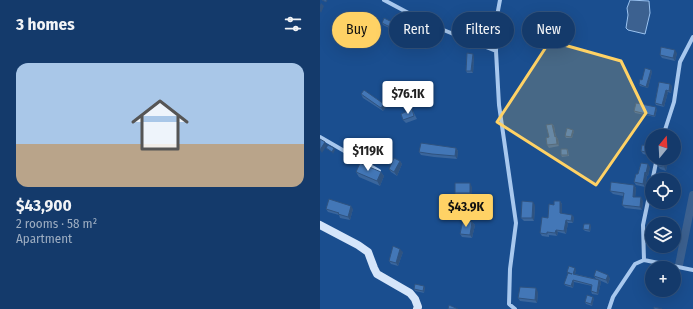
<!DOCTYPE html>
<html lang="en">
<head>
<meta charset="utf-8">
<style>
	:root { --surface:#143a6b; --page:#214573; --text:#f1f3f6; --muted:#9dadc1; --line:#33547e; --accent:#ffd265 }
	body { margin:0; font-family:"Fira Sans Condensed",sans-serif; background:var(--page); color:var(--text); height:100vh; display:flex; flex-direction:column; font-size:15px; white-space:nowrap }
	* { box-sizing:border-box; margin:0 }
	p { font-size:13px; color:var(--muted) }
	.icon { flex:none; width:22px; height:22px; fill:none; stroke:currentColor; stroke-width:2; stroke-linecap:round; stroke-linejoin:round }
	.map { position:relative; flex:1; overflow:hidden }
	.panel { display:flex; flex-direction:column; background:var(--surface); width:320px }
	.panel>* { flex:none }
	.banner { position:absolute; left:12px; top:12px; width:301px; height:36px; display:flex; gap:8px }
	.needle { width:26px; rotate:18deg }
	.tools { position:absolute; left:325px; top:129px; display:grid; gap:8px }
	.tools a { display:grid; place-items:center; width:36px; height:36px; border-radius:50%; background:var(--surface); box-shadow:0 4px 16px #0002,0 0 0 1px var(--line); font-size:20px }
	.price { position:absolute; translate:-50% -34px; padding:0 9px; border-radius:4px; background:#fff; color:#222; font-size:13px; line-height:26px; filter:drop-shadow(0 1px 2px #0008) }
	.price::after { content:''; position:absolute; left:50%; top:24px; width:12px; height:9px; margin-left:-6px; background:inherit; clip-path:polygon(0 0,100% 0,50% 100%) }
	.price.on { background:var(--accent); color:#111 }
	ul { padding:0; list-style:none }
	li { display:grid; align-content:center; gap:8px; height:212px; padding:0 16px }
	li span { display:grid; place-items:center; height:124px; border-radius:12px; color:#555 }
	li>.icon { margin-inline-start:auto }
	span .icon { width:72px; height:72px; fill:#fffc; stroke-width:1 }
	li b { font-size:17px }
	h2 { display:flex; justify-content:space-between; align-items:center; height:48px; padding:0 16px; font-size:17px }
	.chip { padding:0 14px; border-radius:18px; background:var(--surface); box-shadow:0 4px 16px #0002,0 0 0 1px var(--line); font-size:14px; line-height:36px }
	.chip.on { background:var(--accent); color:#111 }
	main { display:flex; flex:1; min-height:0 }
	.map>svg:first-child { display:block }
	.water { fill:#3c6190; stroke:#9bc3f0 }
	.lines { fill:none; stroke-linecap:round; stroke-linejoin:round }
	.canal { stroke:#3c6190; stroke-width:8 }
	.street { stroke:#a8c8ee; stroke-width:4 }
	.secondary { stroke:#d5e5fa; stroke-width:8 }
	.wall { fill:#3a669d }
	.shaded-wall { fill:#2f5380 }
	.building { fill:#4377b7; stroke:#2f5380 }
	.marked { fill:#ffd265; fill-opacity:0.2; stroke:#ffd265; stroke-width:3; stroke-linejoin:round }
</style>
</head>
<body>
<main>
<section class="panel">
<h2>3 homes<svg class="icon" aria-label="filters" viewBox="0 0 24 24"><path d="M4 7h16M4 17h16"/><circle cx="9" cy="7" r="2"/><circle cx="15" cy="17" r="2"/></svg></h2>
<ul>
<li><span style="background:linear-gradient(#a9c7e8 65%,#b9a48a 0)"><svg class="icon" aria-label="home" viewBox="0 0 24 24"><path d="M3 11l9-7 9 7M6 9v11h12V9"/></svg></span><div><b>$43,900</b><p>2 rooms · 58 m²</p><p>Apartment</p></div></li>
</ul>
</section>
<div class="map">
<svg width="373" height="309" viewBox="0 0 373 309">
	<rect width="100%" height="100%" fill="#1a4e8f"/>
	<path class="water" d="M310 0 329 1 330 13 325 34 308 30 306 28 308 15 307 8Z"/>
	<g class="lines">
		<path class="canal" d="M359 265 373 195"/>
		<path class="street" d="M64 0 111 25 176 51
			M180 0 177 16 176 51 179 105 196 223 190 269 189 304 195 309
			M343 136 354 102 360 62 373 37
			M0 137 59 171
			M324 260 323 225 337 158
			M289 309 293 297 315 264 324 260 373 270"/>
		<path class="secondary" d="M0 225 38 245 48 252 54 268 57 274 90 293 95 299 98 307 97 309"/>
	</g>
	<path class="wall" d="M72 22 74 24 71 29 63 25 62 23Z
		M357 53 355 61 342 58 340 55Z
		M154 56 153 73H147L146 71Z
		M331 70 332 72 328 88 320 86 319 84 322 80Z
		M339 82 352 86 351 93 348 92 344 107 336 105 335 103Z
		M41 94 66 107 63 111 43 98Z
		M92 109 97 119 86 123 83 120Z
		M337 109 335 117 315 113 314 111Z
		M232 124 234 126 236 137 238 139 239 146 229 148 227 145Z
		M253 130 254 131 252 138H246L245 136Z
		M331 146 332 148V156L323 154 321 151Z
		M136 148 138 151 137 159 114 157 101 155 99 152Z
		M247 149 248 150 249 156 242 157 241 155Z
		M339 158H352L351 162 348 161 346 171 340 169 338 166Z
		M80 161 82 164 77 176 71 172 69 169Z
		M330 167 328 176 327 175 325 187 316 185 314 182 318 174Z
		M36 172H61L64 176 60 186 39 177Z
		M354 181 360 185 358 197 354 196Z
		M314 185 316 188 315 197 323 201 322 210 305 208 302 205 303 196 293 194 290 191Z
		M152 187V197L137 196 135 193Z
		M240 201 242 204V213L254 217 253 223H248L246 234 238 232 237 236 229 235V237L222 236 220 233 234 205Z
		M215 205 214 221H204L201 218Z
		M6 209H33L30 220 20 218 19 215 8 212Z
		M152 222 155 225 152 238 142 237 140 234Z
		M271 226 270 232 265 231 263 229Z
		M83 252 78 266 71 264 69 261Z
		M256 270 255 274 276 279 274 276 290 278 288 284 279 280 281 282 278 295 272 294 271 291 272 286 254 282 253 288 246 286 244 284Z
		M105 287 104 293 95 291 94 289Z
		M218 292 217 303 200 301 198 298Z
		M274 298 272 306 266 304 265 302Z"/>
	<path class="shaded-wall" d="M1 3 4 6 1 13 0 11V6Z
		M72 22 74 24 71 29 70 27Z
		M355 50 357 53 355 61 353 58Z
		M153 54 154 56 153 73 151 71Z
		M331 70 332 72 328 88 326 87Z
		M350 84 352 86 351 93 349 91Z
		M346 90 348 92 344 107 342 105Z
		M64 104 66 107 63 111 61 108Z
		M336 107 337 109 335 117 334 116Z
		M232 124 234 126 236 139 235 137Z
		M253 130 254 131 252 138 251 137Z
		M236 136 238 139 239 146 237 144Z
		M5 142 7 145 2 153 0 150Z
		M331 146 332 148V156L330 153Z
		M358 147 359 148 357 154 356 152Z
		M14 148 15 150 13 154 12 152Z
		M136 148 138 151 137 159 135 156Z
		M346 158 348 161 346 171 344 167Z
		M349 158H352L351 162 349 159Z
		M80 161 82 164 77 176 74 172Z
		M328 164 330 167 328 176 326 173Z
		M61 172 64 176 60 186 57 181Z
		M325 172 327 175 325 187 323 184Z
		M358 182 360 185 358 197 355 194Z
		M150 183 152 187V197L150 193Z
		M314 185 316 188 315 200 313 197Z
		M321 197 323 201 322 210 320 207Z
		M240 201 242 204V216L240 213Z
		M213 202 215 205 214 221 212 218Z
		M31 206 33 209 30 220 28 217Z
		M252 215 254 217 253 223 251 221Z
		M246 220 248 223 246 234 244 231Z
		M152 222 155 225 152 238 150 235Z
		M270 224 271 226 270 232 269 230Z
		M236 230 238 232 237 236 235 233Z
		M80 249 83 252 78 266 76 263Z
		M255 268 256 270 254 276 253 274Z
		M288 275 290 278 288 284 286 280Z
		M253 280 254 282 253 288 251 286Z
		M279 280 281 282 278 295 277 293Z
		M104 286 105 287 104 293 103 291Z
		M216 288 218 292 217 303 215 300Z
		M273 297 274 298 272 306 271 304Z"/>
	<path class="building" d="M2 0H7L6 2Z
		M64 18 72 22 70 27 62 23Z
		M341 47 355 50 353 58 340 55Z
		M147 53 153 54 151 71H146Z
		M325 68 331 70 326 87 319 84 320 79 322 80Z
		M339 82 350 84 349 91 346 90 342 105 335 103Z
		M44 90 64 104 61 108 41 94Z
		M316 103 336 107 334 116 314 111Z
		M92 109 94 116 83 120 81 114Z
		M232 124 235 137 236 136 237 144 227 145 226 138 229 137 226 125Z
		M247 128 253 130 251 137 245 136Z
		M0 139 5 142 0 150Z
		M101 143 136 148 135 156 112 154 99 152Z
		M8 145 14 148 12 152 6 148Z
		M322 145 331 146 330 153 321 151Z
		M354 146 358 147 356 152 354 151Z
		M241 149H247L248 155H241Z
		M74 158 80 161 74 172 69 169Z
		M339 158H346L344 167 338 166Z
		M40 163 61 172 57 181 36 172Z
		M321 163 328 164 326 173 325 172 323 184 314 182 316 174H318Z
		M339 178 350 180H338Z
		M354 181 358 182 355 194 354 193Z
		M291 182 314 185 313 197H321L320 207 302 205 304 193 290 191Z
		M135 183H150V193H135Z
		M9 199 31 206 28 217 18 214 19 213 6 209Z
		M202 201 213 202 212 218H201Z
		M234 201H240V213L252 215 251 221 246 220 244 231 236 230 235 233 227 232V234L220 233 222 217 228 218 229 204 234 205Z
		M143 220 152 222 150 235 140 234Z
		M264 224H270L269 230 263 229Z
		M73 246 80 249 76 263 69 261Z
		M249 266 255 268 253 274 279 280 277 293 271 291 272 285 253 280 251 286 244 284 248 273 252 274 247 272Z
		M276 270 288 275 286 280 274 276Z
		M95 284 104 286 103 291 94 289Z
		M200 287 216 288 215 300 198 298Z
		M267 295 273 297 271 304 265 302Z
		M129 305 138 309H128Z
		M334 307 342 309H334Z"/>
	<path class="marked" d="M230 41 301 61 326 113 276 185 177 122Z"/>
</svg>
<div class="tools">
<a><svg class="needle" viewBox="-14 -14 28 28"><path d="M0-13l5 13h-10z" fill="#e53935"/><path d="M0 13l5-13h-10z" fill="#9dadc1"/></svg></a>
<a><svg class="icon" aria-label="locate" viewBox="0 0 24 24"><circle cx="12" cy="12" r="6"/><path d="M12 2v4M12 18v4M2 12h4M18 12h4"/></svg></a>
<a><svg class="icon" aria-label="layers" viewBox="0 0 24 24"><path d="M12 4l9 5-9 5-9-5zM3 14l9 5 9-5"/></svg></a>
<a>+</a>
</div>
<b class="price" style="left:88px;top:115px">$76.1K</b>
<b class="price" style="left:48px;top:172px">$119K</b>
<b class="price on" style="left:146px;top:228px">$43.9K</b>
<div class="banner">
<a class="chip on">Buy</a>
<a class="chip">Rent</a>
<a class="chip">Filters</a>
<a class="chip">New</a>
</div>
</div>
</main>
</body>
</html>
